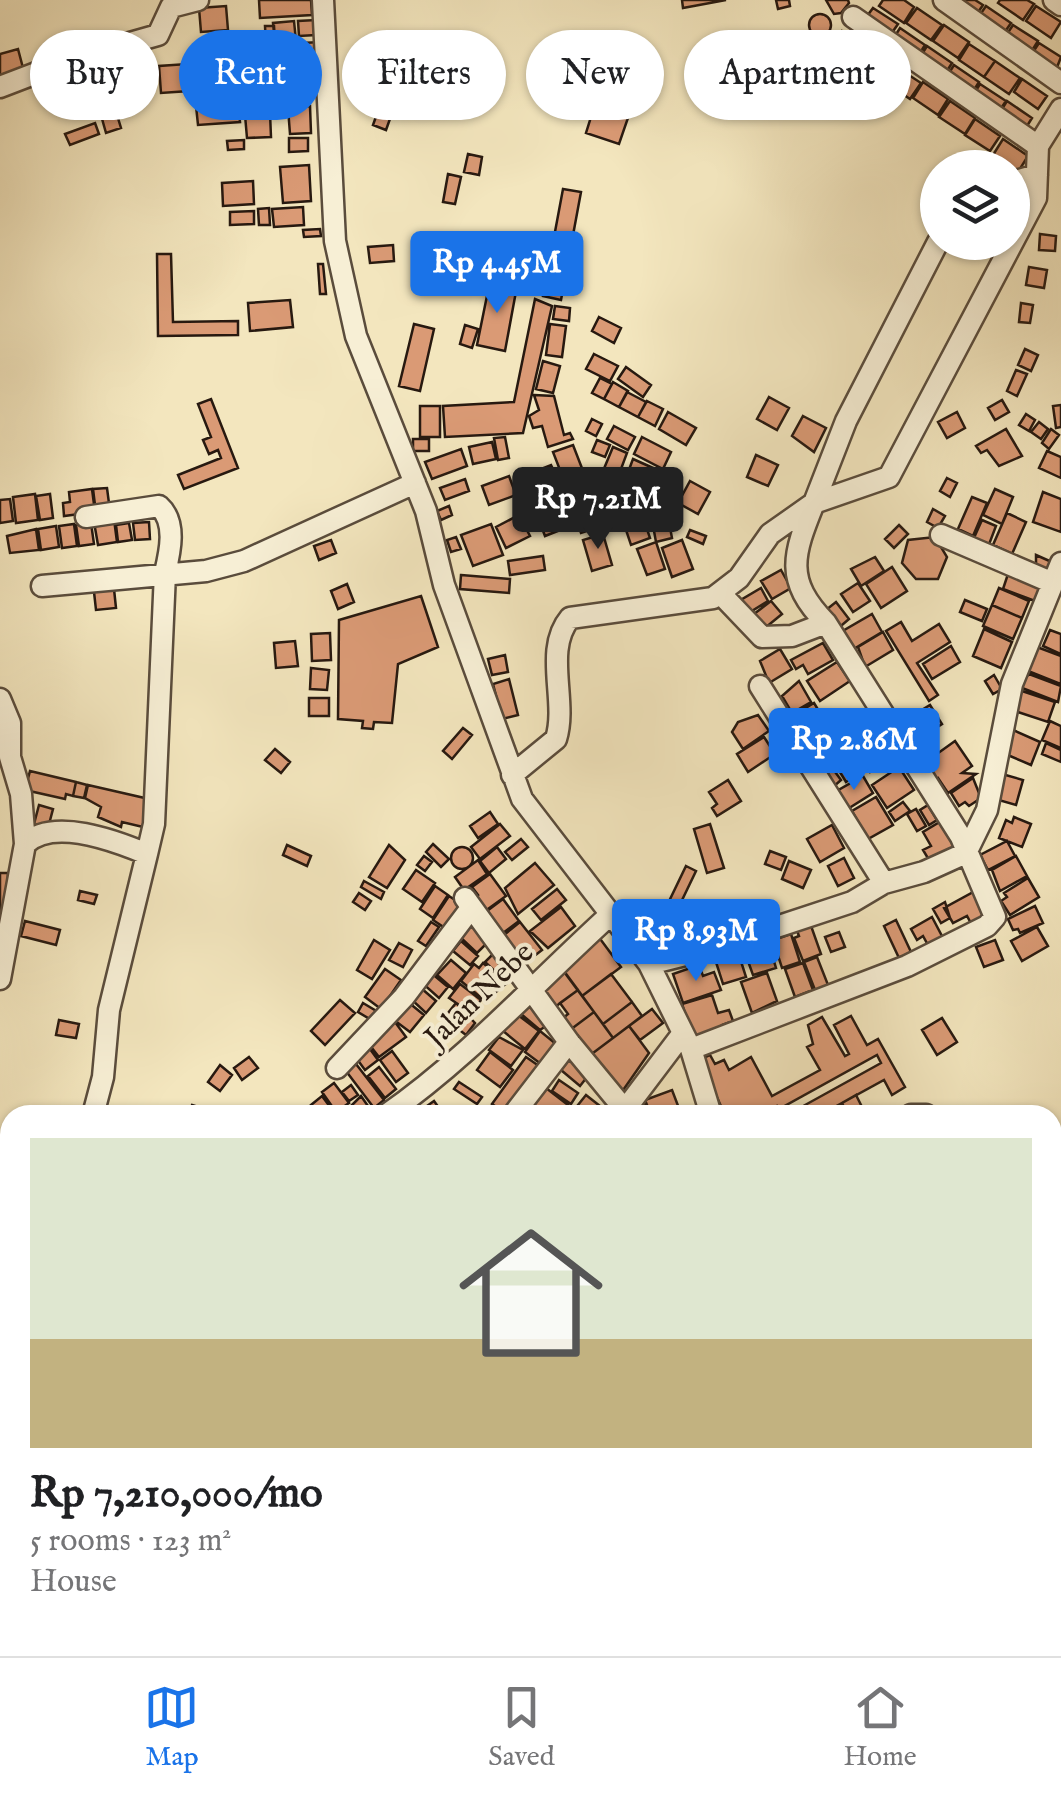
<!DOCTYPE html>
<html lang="en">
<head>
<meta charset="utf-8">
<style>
	:root { --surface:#fff; --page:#f2f2f2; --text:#202124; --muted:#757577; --line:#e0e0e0; --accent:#1a73e8 }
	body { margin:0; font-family:"IM FELL English",serif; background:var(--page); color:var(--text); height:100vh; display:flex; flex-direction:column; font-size:38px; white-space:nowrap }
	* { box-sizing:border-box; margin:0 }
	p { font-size:32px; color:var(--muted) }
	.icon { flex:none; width:55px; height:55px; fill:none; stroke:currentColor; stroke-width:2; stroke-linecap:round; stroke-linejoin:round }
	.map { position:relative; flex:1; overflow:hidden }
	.sheet { position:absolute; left:0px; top:1105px; width:1062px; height:552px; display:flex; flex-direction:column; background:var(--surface); border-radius:30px 30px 0 0; box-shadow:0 2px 8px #0004 }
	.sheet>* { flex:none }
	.hud { position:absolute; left:30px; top:30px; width:1002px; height:90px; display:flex; gap:20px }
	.tools { position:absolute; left:920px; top:150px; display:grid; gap:20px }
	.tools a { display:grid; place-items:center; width:110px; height:110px; border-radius:50%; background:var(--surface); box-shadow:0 2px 8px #0004; font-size:50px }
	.price { position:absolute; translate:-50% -85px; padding:0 22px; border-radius:10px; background:var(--accent); color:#fff; font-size:32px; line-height:65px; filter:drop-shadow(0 2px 5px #0008) }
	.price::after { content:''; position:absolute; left:50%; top:60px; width:30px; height:22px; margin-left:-15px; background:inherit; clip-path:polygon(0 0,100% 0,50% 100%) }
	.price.selected { background:#222; color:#fff }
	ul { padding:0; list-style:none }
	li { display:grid; align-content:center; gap:20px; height:530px; padding:0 30px }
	li span { display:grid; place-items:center; height:310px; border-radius:0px; color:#555 }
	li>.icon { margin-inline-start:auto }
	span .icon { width:180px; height:180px; fill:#fffc; stroke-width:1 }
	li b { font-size:42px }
	.chip { padding:0 35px; border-radius:45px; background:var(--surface); box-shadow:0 2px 8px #0004; font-size:35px; line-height:90px }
	.chip.selected { background:var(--accent); color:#fff }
	.tabs { display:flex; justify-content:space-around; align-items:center; height:140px; border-top:2px solid var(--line); background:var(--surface); font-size:28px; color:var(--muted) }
	.tabs a { display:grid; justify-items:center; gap:5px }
	.tabs .selected { color:var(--accent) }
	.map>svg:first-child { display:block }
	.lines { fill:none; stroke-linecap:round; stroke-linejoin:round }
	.stream { stroke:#6d7d71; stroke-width:4 }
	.building { fill:#da9a75; stroke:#271910; stroke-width:2.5 }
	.minor-casing { stroke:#5a4c3c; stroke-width:25 }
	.minor { stroke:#f7efd5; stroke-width:20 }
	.labels { text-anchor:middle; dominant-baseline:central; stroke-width:8; stroke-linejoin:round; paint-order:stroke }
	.street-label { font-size:30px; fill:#271910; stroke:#f7efd5 }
</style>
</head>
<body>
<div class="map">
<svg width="1061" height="1656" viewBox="0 0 1061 1656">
	<rect width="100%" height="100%" fill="#f3e6be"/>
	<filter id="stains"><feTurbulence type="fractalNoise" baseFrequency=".002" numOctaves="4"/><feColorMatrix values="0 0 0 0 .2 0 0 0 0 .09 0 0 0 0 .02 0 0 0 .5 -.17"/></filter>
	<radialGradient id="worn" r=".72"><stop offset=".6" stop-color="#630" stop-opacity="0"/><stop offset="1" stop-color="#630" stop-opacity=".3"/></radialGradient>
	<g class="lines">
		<path class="stream" d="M1052 1313 1061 1234
			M545 1656 547 1648"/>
	</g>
	<path class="building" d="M259 0H311L312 15 260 18Z
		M682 0H726L683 8Z
		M776 0H789L790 6 778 9Z
		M826 0H848L849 3 841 13 834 14Z
		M883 0H904L914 7 904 23 879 6Z
		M950 0H975L983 5 972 21Z
		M1000 0H1027L1034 4 1023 20 998 3Z
		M226 6 228 30 201 32 199 8Z
		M986 6 1011 23 1000 39 975 22Z
		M1036 6 1061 22 1051 38 1026 21Z
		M873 8 898 24 887 40 862 23Z
		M917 8 942 25 931 40 906 23Z
		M809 25a11 11 0 1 1 22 0a11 11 0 1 1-22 0Z
		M316 20V35L299 36 298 21Z
		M294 21 296 41 275 43 273 23Z
		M944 25 969 42 958 58 933 41Z
		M1013 25 1038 41 1028 57 1003 40Z
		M265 26H274L275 43 266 44Z
		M900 28 925 45 915 61 890 44Z
		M842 31 867 48 856 64 832 47Z
		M228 36 229 54 206 56 204 38Z
		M618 41 649 51 633 101 602 91Z
		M320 42 321 62 304 63 303 43Z
		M1039 43 1061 57 1054 75 1029 58Z
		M969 44 995 61 984 77 959 60Z
		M927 46 952 63 942 79 917 62Z
		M300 47 301 67 290 68 289 48Z
		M869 48 894 65 884 80 858 63Z
		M18 49 23 68 0 75V54Z
		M271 49 273 69 260 70 258 50Z
		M289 49 290 68 273 69 272 50Z
		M222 61 224 79 195 81 194 63Z
		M995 61 1020 78 1009 94 984 77Z
		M187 64 189 91 161 93 159 66Z
		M954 65 979 82 969 98 944 81Z
		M895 66 921 83 910 99 885 82Z
		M319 69 320 79 301 80 300 70Z
		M301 74 302 98 267 100 265 76Z
		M88 75 90 80 105 76 121 128 106 133 99 108 86 112 74 79Z
		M1022 79 1047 96 1038 109 1014 92Z
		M923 82 948 99 938 115 913 98Z
		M241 83 242 99 203 101 202 85Z
		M980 84 1006 101 995 117 970 100Z
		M596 101 630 112 619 144 586 133Z
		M950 101 975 118 965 134 939 117Z
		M1007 101 1032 118 1022 134 997 117Z
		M238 104 240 122 198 125 196 106Z
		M310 106 311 133 290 134 288 108Z
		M378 111 391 116 386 130 373 125Z
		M270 113 271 137 247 138 245 115Z
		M975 119 1000 136 990 151 965 135Z
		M95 123 99 134 70 145 65 134Z
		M289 138H308V151L289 152Z
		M1003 139 1028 156 1018 172 993 155Z
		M244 140V149L228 150 227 141Z
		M468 154 482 157 479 175 464 172Z
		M309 165 311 201 283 203 280 167Z
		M448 174 461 177 455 204 443 202Z
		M253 181 254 204 223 206 222 183Z
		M563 189 581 192 561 300 543 296Z
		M303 207 304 225 274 227 272 209Z
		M269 208 270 225H259L258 209Z
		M254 211V224L230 225V212Z
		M320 229 321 236 304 237 303 230Z
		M1040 234 1056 236 1055 251 1039 250Z
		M393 245 394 261 370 263 368 247Z
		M157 254H171L173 322 238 321V335L158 336Z
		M318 264H323L326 294H320Z
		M1029 267 1047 270 1044 288 1026 285Z
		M490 281 517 286 505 351 477 345Z
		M535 299 552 306 523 433 445 437 443 406 514 402Z
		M290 300 293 327 250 331 248 303Z
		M1021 303 1033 305 1030 323 1019 322Z
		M555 306 570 308 569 321 553 319Z
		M599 317 621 328 614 343 592 331Z
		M414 324 434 329 420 391 399 386Z
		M550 324 566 326 562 357 546 355Z
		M465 325 478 329 472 348 460 344Z
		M1025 349 1038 355 1031 371 1018 365Z
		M594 354 618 366 610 381 586 369Z
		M543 361 560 366 553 393 536 389Z
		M626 367 651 385 643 397 618 379Z
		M1016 370 1027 374 1017 396 1007 391Z
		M600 378 612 384 604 399 592 393Z
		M613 382 628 391 619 407 604 399Z
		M627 392 646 402 638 417 619 407Z
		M534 395 554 396 564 435 570 433 573 439 548 447 542 426 533 428 529 416 539 410Z
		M769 397 789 408 777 430 757 419Z
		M211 399 238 468 184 489 178 475 221 458 218 450 209 454 203 440 211 437 198 404Z
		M1002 400 1009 412 995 420 988 408Z
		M647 401 663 409 655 426 638 417Z
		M1061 405V427L1056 428 1053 406Z
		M420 406H440V437H420Z
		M668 412 696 428 686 445 659 429Z
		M957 412 965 428 947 438 938 422Z
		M1026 414 1035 420 1029 431 1019 425Z
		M803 416 826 428 814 452 792 436Z
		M592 419 602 424 596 436 586 431Z
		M1039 422 1048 429 1041 439 1031 432Z
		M614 426 635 437 628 450 607 439Z
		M1006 429 1022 456 999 466 987 450 981 453 976 446Z
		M1051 429 1059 435 1049 449 1042 443Z
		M505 437 509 458 498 460 494 438Z
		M642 437 671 452 663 469 634 454Z
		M413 439H429V451H413Z
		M597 440 610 445 605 457 592 452Z
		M492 442 496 459 473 464 469 447Z
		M573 445 585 476 565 483 553 452Z
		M613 447 627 453 618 477 603 471Z
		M461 449 467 466 432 479 425 462Z
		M1047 451 1061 457V478L1039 468Z
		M756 455 778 465 768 486 747 477Z
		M633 459 662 472 656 487 627 475Z
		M551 465 558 480 538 489 531 473Z
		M509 476 516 495 489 505 482 486Z
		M947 478 957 483 950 497 940 491Z
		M465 479 469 491 445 500 440 488Z
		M690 481 710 492 698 514 678 503Z
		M107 488 110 511 96 513 93 489Z
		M92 489 95 512 64 516 63 503 70 502 69 492Z
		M995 489 1013 497 1002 524 983 515Z
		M1043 492 1061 499V532L1033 522Z
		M590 493 602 526 581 533 569 500Z
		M614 493 622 524 614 527 606 494Z
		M35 494 38 520 16 523 13 497Z
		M50 494 53 518 40 520 36 496Z
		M972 497 987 503 973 536 958 529Z
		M10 499 13 521 0 523V500Z
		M566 505 573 525 545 536 537 515Z
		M639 505 650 538 631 545 620 512Z
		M449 506 452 515 441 520 437 511Z
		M933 509 945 516 938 528 927 522Z
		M1007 513 1026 522 1012 554 993 545Z
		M519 515 530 536 506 548 496 527Z
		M668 517 672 538 656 542 652 520Z
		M114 519 117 542 98 545 94 522Z
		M982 520 996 526 988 547 973 540Z
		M149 522 150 539 135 540 133 523Z
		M91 523 94 544 79 546 76 525Z
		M129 523 132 540 118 542 116 525Z
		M74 524 77 546 62 548 59 526Z
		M491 524 503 555 473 566 461 535Z
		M899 525 908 534 894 548 885 539Z
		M56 526 59 547 41 550 38 529Z
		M36 529 39 550 10 553 7 536Z
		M690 530 706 536 703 544 687 537Z
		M603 534 612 565 592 571 583 540Z
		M456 537 461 549 451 552 447 540Z
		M935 537 947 557 938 579H916L902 563 908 540Z
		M331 540 336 553 319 560 314 546Z
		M682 540 693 569 672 577 662 548Z
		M656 542 665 569 647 575 637 549Z
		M1036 555 1054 563 1049 574 1036 569Z
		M543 556 545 570 510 575 508 561Z
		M875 557 884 571 861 586 851 569Z
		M892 567 907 591 881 608 866 584Z
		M781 570 791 588 772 599 761 581Z
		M1009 571 1049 586 1043 604 1003 589Z
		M461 575 510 579 509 593 460 589Z
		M858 583 870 601 853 612 841 594Z
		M347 584 354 602 338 609 331 591Z
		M761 588 768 601 747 614 739 601Z
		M999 588 1029 601 1022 618 992 605Z
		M114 589 116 608 96 610 94 592Z
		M421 596 438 647 398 664 392 723 374 722 373 729 362 728 363 721 338 719 339 620Z
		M965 600 987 609 982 621 960 612Z
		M771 601 782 614 765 628 754 614Z
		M836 602 849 619 835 631 821 614Z
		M992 605 1022 618 1013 639 983 626Z
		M872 614 882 632 852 650 841 632Z
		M901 622 912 641 939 624 950 642 917 663 938 695 929 701 886 631Z
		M984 629 1012 642 1001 668 973 656Z
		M1050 630 1061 634V654L1043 646Z
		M883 632 893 650 865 667 858 647Z
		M330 633 331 660 312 661 311 634Z
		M295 641 298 666 276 668 274 643Z
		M823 643 833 660 808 674 803 665 796 669 791 660Z
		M951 646 960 662 932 679 923 664Z
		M1037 647 1061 656V684L1023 669Z
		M780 649 792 669 769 683 760 661Z
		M505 655 508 672 492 675 488 659Z
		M837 662 850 681 820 701 807 681Z
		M311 668 329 670 327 690 310 689Z
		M1029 674 1061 686 1058 702 1017 686Z
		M994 675 1002 689 993 694 985 681Z
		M509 679 518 715 502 719 493 684Z
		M799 681 811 702 792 713 782 696Z
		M1022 691 1055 702 1048 722 1015 711Z
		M309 698H329V716H309Z
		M814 703 825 721 808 732 805 727 798 732 789 718Z
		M930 705 942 724 920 738 917 733 910 738 906 731 916 724 912 716Z
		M758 715 769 731 743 749 732 732 738 722Z
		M866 719 878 737 851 755 839 737Z
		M1050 721 1061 726V748L1042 740Z
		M463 728 472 735 452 759 443 751Z
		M1013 730 1040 742 1031 765 1003 753Z
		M764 737 775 754 748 772 737 754Z
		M880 737 893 757 870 772 857 753Z
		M955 741 972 766 962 773 976 774 948 793 938 778 933 781 926 770 931 767 927 761Z
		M1046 743 1061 750V762L1042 754Z
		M275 749 290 762 281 773 265 760Z
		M850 755 861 772 846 782 835 764Z
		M830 765 841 780 832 788 820 773Z
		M899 767 914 790 887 808 872 785Z
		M30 771 76 782 73 796 66 794 65 799 25 790Z
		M1002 774 1023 780 1016 805 995 799Z
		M863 776 873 793 846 810 835 792Z
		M973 778 981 798 969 806 965 802 959 806 951 793Z
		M728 780 741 801 717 816 712 808 717 804 709 792Z
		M76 782 87 785 84 798 73 796Z
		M88 785 149 799 143 827 122 822 121 827 98 817 101 807 85 798Z
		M876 797 893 825 868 839 852 811Z
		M903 802 910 811 895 821 889 812Z
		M39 805 53 809 48 828 34 824Z
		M928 805 937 820 929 825 920 810Z
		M916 809 926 826 917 831 907 814Z
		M490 812 498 824 478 838 470 826Z
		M1014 817 1031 824 1022 847 999 838 1006 820 1012 823Z
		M943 820 960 848 932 865 923 850 931 846 923 832Z
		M500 824 510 836 480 859 471 847Z
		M710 824 724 868 707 873 694 829Z
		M832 825 844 848 820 862 807 839Z
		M521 839 528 847 512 860 505 852Z
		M1007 841 1015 856 988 870 980 855Z
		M433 844 449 859 441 867 426 852Z
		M287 845 311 856 307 866 283 855Z
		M389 845 405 860 387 888 369 877Z
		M451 858a11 11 0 1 1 22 0a11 11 0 1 1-22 0Z
		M497 847 506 859 489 873 480 861Z
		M770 851 786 857 781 870 765 864Z
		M424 856 432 862 425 871 417 865Z
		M1016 856 1027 876 1000 891 992 870Z
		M844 858 854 878 838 886 828 866Z
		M478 860 487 874 464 890 455 877Z
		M789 861 811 870 803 888 782 879Z
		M535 863 554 885 518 914 505 888Z
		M686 866 696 871 671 923 661 918Z
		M416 870 435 883 422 902 403 889Z
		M0 873H8L7 923H0Z
		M490 874 506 896 481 914 471 900 478 895 472 887Z
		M1028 878 1039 897 1010 915 1001 901 1007 897 1004 893Z
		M364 881 384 892 381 899 361 887Z
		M435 886 448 895 433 918 420 909Z
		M557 889 566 900 541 920 532 909Z
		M977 890 991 916 973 927 967 916 953 923 944 908Z
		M80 891 97 895 94 904 78 900Z
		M359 893 371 901 365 910 353 902Z
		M449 896 461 904 445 928 433 920Z
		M503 899 519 921 499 936 483 914Z
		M945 902 950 918 941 923 933 909Z
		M1035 906 1043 923 1020 933 1018 929 1013 930 1008 919Z
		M561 907 575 926 548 948 530 931Z
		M932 917 943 938 928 945 923 936 917 940 911 929Z
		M896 920 911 952 899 958 884 926Z
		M25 921 60 930 56 945 21 936Z
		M431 922 439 927 426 946 418 941Z
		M520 922 542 950 520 967 499 939Z
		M471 923 490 940 477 953 459 936Z
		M662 923 675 942 656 955 652 949 659 944 650 931Z
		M810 923 821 954 803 961 794 938 799 936 796 928Z
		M1037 927 1048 946 1022 961 1011 941Z
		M839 932 845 947 831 952 825 937Z
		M791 934 800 962 782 968 773 940Z
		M598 936 621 967 582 996 559 965Z
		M374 940 390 950 372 979 357 970Z
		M995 940 1003 960 984 967 976 947Z
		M461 941 478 956 470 965 453 951Z
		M768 942 776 968 753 975 744 950Z
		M399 943 412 950 403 967 389 960Z
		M738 952 746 977 723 984 715 959Z
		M493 954 508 969 500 976 485 962Z
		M817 957 830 990 817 995 804 962Z
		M451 960 466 973 453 989 437 975Z
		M483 963 507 983 485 1001 461 981 474 964 479 968Z
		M803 963 813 990 795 997 785 969Z
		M699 965 703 976 714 972 721 990 683 1003 673 974Z
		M561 967 578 990 555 1007 538 984Z
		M385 969 401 980 381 1009 365 997Z
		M430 972 448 987 439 998 421 982Z
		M767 973 777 1001 752 1013 741 982Z
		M611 974 632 1002 603 1024 582 996Z
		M460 984 481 1000 471 1013 449 998Z
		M421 988 436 1001 426 1013 411 999Z
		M578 990 594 1012 570 1030 562 1019 568 1014 560 1003Z
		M712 995 718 1013 729 1010 733 1021 722 1025 723 1030 694 1040 682 1004Z
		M530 997 549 1024 540 1030 514 1008Z
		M340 1000 355 1013 325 1045 311 1031Z
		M408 1002 424 1015 410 1032 394 1020Z
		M632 1002 642 1016 613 1038 603 1024Z
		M363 1003 378 1012 373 1021 358 1012Z
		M456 1003 475 1023 466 1035 444 1018Z
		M510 1009 539 1031 525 1049 497 1026Z
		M652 1009 663 1023 640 1040 629 1026Z
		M594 1012 613 1038 589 1056 570 1030Z
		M851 1016 867 1045 878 1039 905 1087 892 1095 884 1080 820 1115H787L881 1063 877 1055 779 1109 777 1106 760 1115H725L700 1060 710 1055 715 1064 724 1060 729 1070 751 1057 772 1096 820 1070 807 1047 813 1044 808 1025 822 1017 845 1056 849 1054 834 1025Z
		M942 1018 957 1042 937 1055 922 1030Z
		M59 1020 79 1024 76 1038 56 1035Z
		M395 1022 406 1037 379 1057 368 1043Z
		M629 1026 649 1053 619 1096 589 1056Z
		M540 1031 556 1044 541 1064 525 1052Z
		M499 1037 523 1050 511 1066 489 1050Z
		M367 1045 378 1060 365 1070 354 1055Z
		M392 1051 408 1073 396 1082 380 1060Z
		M490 1052 513 1070 500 1087 477 1070Z
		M572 1056 591 1072 580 1086 561 1070Z
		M249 1057 258 1068 242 1080 234 1068Z
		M526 1057 539 1066 505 1113 492 1104Z
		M356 1064 384 1100 374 1108 346 1071Z
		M220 1065 232 1075 220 1091 208 1082Z
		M379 1067 396 1089 385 1098 368 1076Z
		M559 1080 578 1093 571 1104 552 1091Z
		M459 1082 482 1097 477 1104 454 1089Z
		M334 1083 349 1103 336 1112 322 1092Z
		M351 1085 358 1095 349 1101 342 1092Z
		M546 1088 568 1105 561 1115H540L531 1109Z
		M672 1090 680 1111 651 1115 645 1100Z
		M586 1095 605 1110 601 1115H570Z
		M856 1095 864 1111 848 1115 842 1103Z
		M322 1096 336 1115H319L311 1105Z
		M361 1096 370 1109 362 1115H342Z
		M434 1101 444 1115H423L420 1111Z
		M645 1103 650 1115H641L637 1106Z
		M842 1103 848 1115H824L823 1114Z
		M192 1105 211 1111 209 1115H188Z
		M0 1375H10V1394L0 1393Z
		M6 1396H10V1419L4 1418Z
		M1052 1455 1061 1468V1527L1052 1514Z
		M1052 1629 1061 1649 1048 1656H1008L1004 1648H1052Z
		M5 1640 10 1648 28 1656H0Z
		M35 1648H48L44 1656H31Z
		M72 1648H103L111 1653 71 1656Z
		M163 1648H178L174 1656H159Z
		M288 1648H320L323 1650 318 1656H295Z
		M419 1648H424L434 1656H412Z
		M884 1648H910L895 1656H889Z"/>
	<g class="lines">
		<defs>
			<path id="minor" d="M323 0 335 241 356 336 426 511 444 585 522 799 649 964 691 1049 711 1115
				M944 0 1061 83
				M1054 0 1061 5
				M853 17 1038 146
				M0 87 73 59 158 35 171 7 198 0
				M983 168H987
				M1012 182 1037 175
				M941 535 1053 583
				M42 586 206 571 244 561 415 483
				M721 594 762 637 792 636 826 623
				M760 686 884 883
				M0 699 10 723V757L21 794 25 844
				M512 775 556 739C568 701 543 650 570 618L713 598 739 578 770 534 814 503 846 421 938 242
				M465 898 569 1042 625 1110
				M649 964 713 948 852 902 884 883 924 872 966 853 987 810 1012 684 1061 563
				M0 979 25 844C53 817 116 841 147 854L154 824 165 573C170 552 177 522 159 506L86 517
				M691 1049 907 966 987 926 995 917 961 837 826 623C784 580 793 555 814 503L889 477 1036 198 1038 146 1061 109
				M337 1068 404 997 471 908
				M93 1115 103 1077 109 1010 147 854
				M386 1115C469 1057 536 982 611 914
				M513 1115 569 1042
				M621 1115 683 1033
				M911 1115H926
				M1052 1560 1061 1571
				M827 1648 832 1656
				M55 1656 59 1648
				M383 1656 392 1648
				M588 1656 593 1648"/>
		</defs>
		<use href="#minor" class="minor-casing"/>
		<use href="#minor" class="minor"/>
	</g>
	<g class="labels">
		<g class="street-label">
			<text transform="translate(480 996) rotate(-44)">Jalan Nebe</text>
		</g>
	</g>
	<rect width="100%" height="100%" filter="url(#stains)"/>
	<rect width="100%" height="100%" fill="url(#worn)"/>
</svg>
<div class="tools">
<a><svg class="icon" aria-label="layers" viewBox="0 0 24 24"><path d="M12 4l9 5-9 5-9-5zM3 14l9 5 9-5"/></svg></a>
</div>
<b class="price" style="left:497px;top:316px">Rp 4.45M</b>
<b class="price selected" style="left:598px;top:552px">Rp 7.21M</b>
<b class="price" style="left:854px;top:793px">Rp 2.86M</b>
<b class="price" style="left:696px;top:984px">Rp 8.93M</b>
<div class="hud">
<a class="chip">Buy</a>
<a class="chip selected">Rent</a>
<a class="chip">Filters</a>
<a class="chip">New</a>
<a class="chip">Apartment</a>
</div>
<section class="sheet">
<ul>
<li><span style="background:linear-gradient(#dfe7d0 65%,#c2b280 0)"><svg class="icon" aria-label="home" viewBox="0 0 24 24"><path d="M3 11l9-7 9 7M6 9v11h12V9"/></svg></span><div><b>Rp 7,210,000/mo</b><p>5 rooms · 123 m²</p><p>House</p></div></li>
</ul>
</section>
</div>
<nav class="tabs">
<a class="selected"><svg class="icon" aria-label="map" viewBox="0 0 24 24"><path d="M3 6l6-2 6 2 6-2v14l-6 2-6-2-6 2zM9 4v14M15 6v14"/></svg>Map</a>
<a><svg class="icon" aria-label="saved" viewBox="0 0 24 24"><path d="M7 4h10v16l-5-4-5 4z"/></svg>Saved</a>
<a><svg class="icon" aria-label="home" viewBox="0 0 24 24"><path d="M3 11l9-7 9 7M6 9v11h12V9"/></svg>Home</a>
</nav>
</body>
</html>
